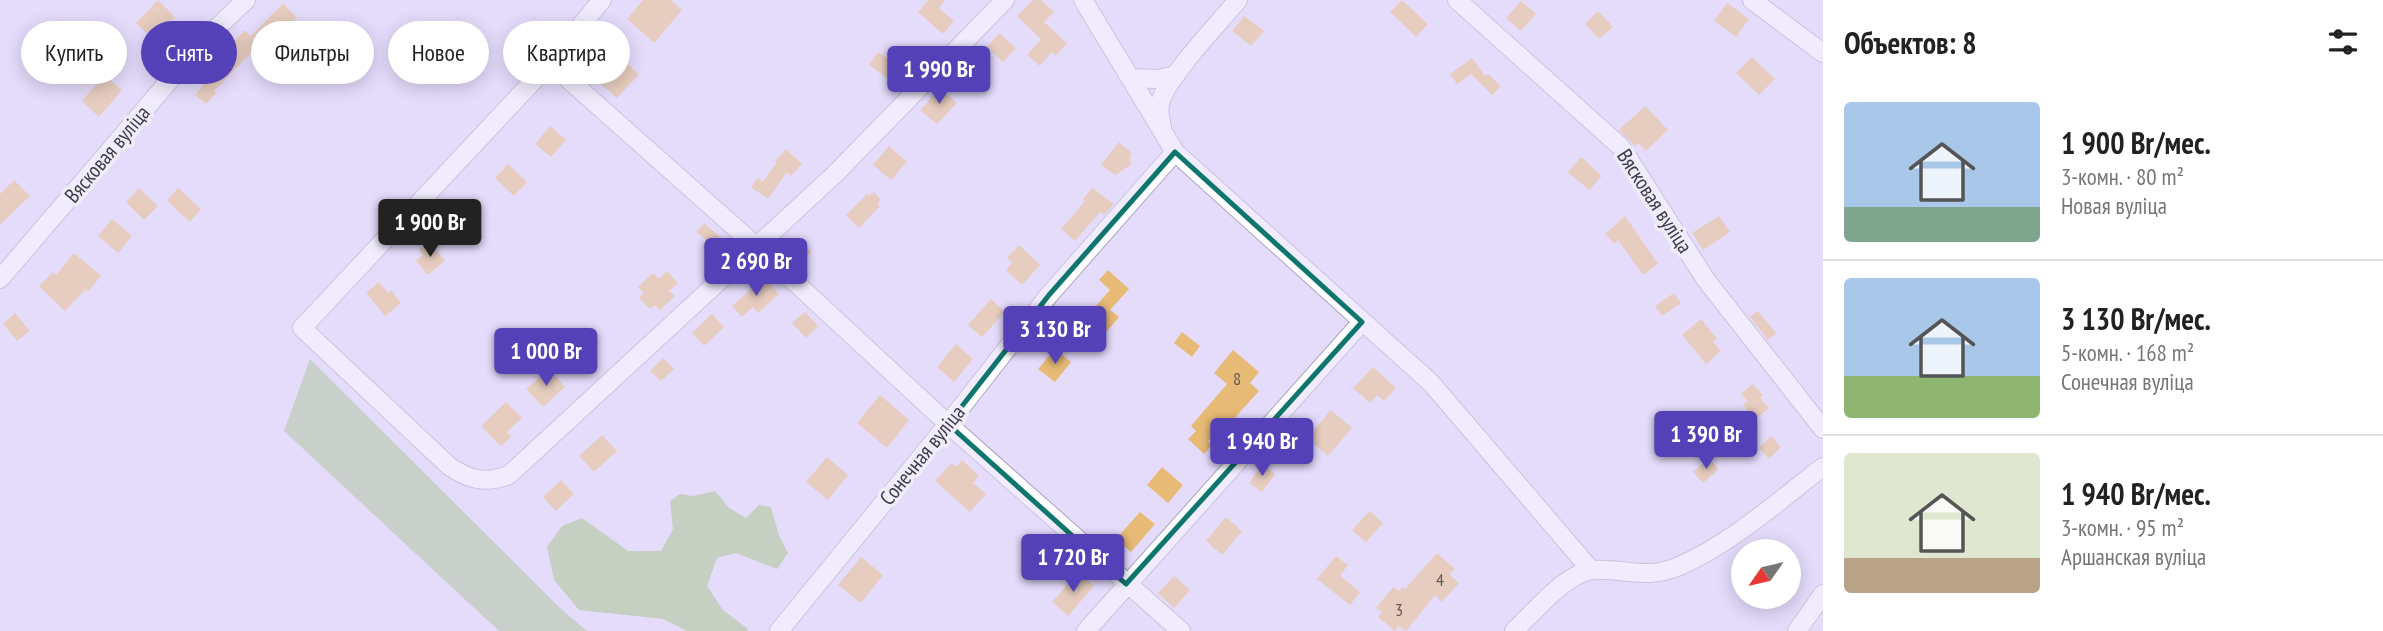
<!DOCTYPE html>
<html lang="ru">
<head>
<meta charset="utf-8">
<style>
	:root { --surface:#fff; --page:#f2f2f2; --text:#222; --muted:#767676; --line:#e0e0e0; --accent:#5441b8 }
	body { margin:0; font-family:"PT Sans Narrow",sans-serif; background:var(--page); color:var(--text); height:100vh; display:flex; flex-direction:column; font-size:26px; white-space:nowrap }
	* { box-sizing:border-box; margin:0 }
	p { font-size:23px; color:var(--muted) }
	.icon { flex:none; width:38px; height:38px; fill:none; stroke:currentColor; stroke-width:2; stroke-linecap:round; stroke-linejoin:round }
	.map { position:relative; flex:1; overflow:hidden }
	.drawer { display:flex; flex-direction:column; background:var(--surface); width:560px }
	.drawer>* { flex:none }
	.banner { position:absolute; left:21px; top:21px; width:665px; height:63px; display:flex; gap:14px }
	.needle { width:46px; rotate:236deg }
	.controls { position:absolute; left:1731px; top:539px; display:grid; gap:14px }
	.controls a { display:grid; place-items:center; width:70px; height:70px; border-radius:50%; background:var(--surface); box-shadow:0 4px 18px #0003; font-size:35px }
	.price { position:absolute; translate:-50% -60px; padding:0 16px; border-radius:7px; background:var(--accent); color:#fff; font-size:23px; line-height:46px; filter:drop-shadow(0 2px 4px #0008) }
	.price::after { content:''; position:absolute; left:50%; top:42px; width:21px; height:16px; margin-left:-10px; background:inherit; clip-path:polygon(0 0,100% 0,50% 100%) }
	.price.current { background:#222; color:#fff }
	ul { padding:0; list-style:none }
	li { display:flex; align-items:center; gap:21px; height:175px; padding:0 21px }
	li+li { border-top:2px solid var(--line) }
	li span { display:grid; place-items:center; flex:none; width:196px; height:140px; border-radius:7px; color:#555 }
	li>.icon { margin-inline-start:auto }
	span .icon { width:84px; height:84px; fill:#fffc; stroke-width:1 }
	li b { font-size:30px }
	h2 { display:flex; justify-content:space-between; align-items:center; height:84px; padding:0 21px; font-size:30px }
	.tag { padding:0 24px; border-radius:32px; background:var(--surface); box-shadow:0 4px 18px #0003; font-size:24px; line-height:63px }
	.tag.current { background:var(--accent); color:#fff }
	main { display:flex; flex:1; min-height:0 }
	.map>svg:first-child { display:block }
	.green { fill:#a6be8e }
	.forest { fill:#9fc17c }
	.building { fill:#e7bb76 }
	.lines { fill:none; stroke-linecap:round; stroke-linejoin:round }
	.minor-casing { stroke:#aba3c1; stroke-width:20 }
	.minor { stroke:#fff; stroke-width:18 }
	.marked { fill:none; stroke:#0f766e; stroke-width:5; stroke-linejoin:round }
	.labels { text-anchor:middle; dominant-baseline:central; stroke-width:7; stroke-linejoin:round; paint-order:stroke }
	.number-label { font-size:18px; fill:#685a52 }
	.street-label { font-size:21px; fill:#3d3946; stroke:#f0edfa }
</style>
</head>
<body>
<main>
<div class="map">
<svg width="1823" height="631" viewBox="0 0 1823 631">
	<rect width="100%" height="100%" fill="#e5dcfc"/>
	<path class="green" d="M310 359 559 607 587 631H499L284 431Z"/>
	<path class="forest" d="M715 491 729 508 746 518 759 505 771 507 779 535 788 553 777 569 736 553 717 558 707 586 723 610 747 628 748 631H687L663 619 579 610 554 580 547 547 562 526 582 518 628 551H661L673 529 670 501 680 494 693 496Z"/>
	<path class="building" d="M158 0 175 17 153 39 136 23Z
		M643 0H671L682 10 654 43 627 19Z
		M928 0H945L939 8 954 21 943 34 918 12Z
		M1033 0H1041L1054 12 1044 22 1067 43 1056 56 1052 52 1040 66 1027 55 1041 39 1017 16Z
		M1402 0 1428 24 1416 37 1390 12Z
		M1521 1 1536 14 1521 31 1506 18Z
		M283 3 297 18 265 49 274 58 266 66 252 52 214 91 216 93 206 104 195 95 209 78 204 73 236 39 245 30 251 36Z
		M1727 3 1749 19 1736 37 1714 21Z
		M1598 11 1613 27 1599 39 1585 24Z
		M1244 16 1264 31 1251 46 1232 31Z
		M999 33 1016 48 1003 62 987 47Z
		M878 52 902 69 893 82 869 65Z
		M618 56 639 74 617 98 596 80Z
		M1752 57 1775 79 1759 95 1736 73Z
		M1472 58 1485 76 1488 74 1501 86 1492 95 1471 74 1457 84 1450 74Z
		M104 75 122 90 99 117 82 101Z
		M940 88 957 103 937 124 920 110Z
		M1645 106 1668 130 1646 151 1638 143 1635 146 1619 130Z
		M550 126 566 140 551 157 535 144Z
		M1119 142 1132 153 1130 156 1131 165 1115 175 1101 165Z
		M889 146 907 162 891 180 873 165Z
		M786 149 802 164 791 176 787 172 768 199 751 187 758 178 763 182 777 162 775 161Z
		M1581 157 1602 176 1589 190 1568 172Z
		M508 164 527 182 514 196 495 178Z
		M14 180 30 196 0 225V194Z
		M139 188 158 206 144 220 126 202Z
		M178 188 201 209 190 222 167 201Z
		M1092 188 1114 204 1104 215 1100 212 1075 241 1061 229 1085 201 1083 199Z
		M874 192 881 200 877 204 880 206 859 228 846 215 867 194 869 196Z
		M1625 216 1658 264 1643 275 1618 240 1614 244 1605 234Z
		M1719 216 1730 232 1703 250 1692 233Z
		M112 219 132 236 118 253 98 236Z
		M704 223 732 247 724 256 718 251 713 256 702 246 707 241 696 232Z
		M796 238 811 252 796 268 781 254Z
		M429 242 445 261 428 275 416 261 423 255 419 250Z
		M1019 245 1040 265 1022 285 1006 270 1012 263 1007 258Z
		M74 253 101 276 88 292 86 289 65 311 39 286 53 272 56 275Z
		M1108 270 1129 289 1110 310 1119 317 1093 348 1070 329 1088 307 1092 310 1110 290 1099 280Z
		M667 271 678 283 669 291 675 296 660 310 655 305 650 309 639 298 644 293 638 287 653 273 659 279Z
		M764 277 779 294 758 313 753 307 742 317 732 306Z
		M379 282 388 293 391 290 401 303 385 316 366 293Z
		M1674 293 1681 303 1662 316 1655 306Z
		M991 299 1005 312 982 337 968 325Z
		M1758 311 1776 333 1768 340 1750 317Z
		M805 312 818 326 806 338 792 323Z
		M15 313 30 331 17 341 3 324Z
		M712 314 724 327 704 346 692 333Z
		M1701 319 1717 339 1713 342 1721 351 1706 364 1682 335Z
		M1182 332 1200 346 1192 357 1174 343Z
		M956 344 973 359 954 382 937 367Z
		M1055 349 1071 362 1055 382 1038 369Z
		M1233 350 1259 372 1250 383 1259 391 1231 422 1228 419 1208 441 1212 445 1204 454 1188 439 1196 431 1191 426 1227 384 1214 373Z
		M663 358 674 369 661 381 650 371Z
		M1373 367 1396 388 1384 401 1377 395 1370 403 1353 388Z
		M549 369 565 387 543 407 526 389Z
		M1753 384 1763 395 1760 398 1769 408 1756 419 1743 405 1747 401 1741 394Z
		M880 395 909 420 887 448 857 423Z
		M506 402 522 418 507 432 511 437 501 446 481 426Z
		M1331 410 1352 428 1328 456 1307 438Z
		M602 435 617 451 594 472 579 456Z
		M1771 436 1781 447 1769 459 1759 448Z
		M827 457 848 475 828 500 806 482Z
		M1709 458 1719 469 1703 483 1693 472Z
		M962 460 979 476 973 483 986 494 970 512 935 481 951 463 956 467Z
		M1263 464 1275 474 1262 492 1249 483Z
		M1162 467 1183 485 1168 503 1147 485Z
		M561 480 574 494 556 511 543 497Z
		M1370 511 1383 523 1366 542 1352 530Z
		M1140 512 1155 524 1131 552 1116 539Z
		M1226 517 1242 531 1222 555 1206 541Z
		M1437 553 1455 569 1449 574 1459 583 1442 602 1435 595 1406 631 1398 626 1395 631 1378 617 1382 612 1376 608 1393 587 1399 591 1402 587 1405 589Z
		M1336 556 1348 565 1340 576 1360 592 1350 605 1317 579Z
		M861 557 883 575 861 603 838 585Z
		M1078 572 1094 586 1068 616 1052 602Z
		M1174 576 1190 590 1174 608 1158 593Z"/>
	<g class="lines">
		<defs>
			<path id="minor" d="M602 0 550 63 302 328 449 466C469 480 486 484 509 475L835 174 1005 0
				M1083 0 1175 152 1431 383 1591 570
				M1457 0 1621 147 1706 280 1823 429
				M1752 0 1823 53
				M550 63 757 247 948 424 1181 631
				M1130 78 1158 79 1176 75
				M1162 127C1160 117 1158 110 1161 100 1170 74 1219 23 1238 0
				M0 279 204 40 246 0
				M779 631 948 424 1049 295 1175 152
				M1086 631 1362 322
				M1514 631C1533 613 1567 572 1593 570 1626 568 1644 580 1677 567 1731 544 1777 502 1823 467
				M1797 631 1823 594"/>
		</defs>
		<use href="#minor" class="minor-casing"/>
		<use href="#minor" class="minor"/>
	</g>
	<path d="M0 0H1823V631H0ZM1175 152 1362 322 1126 584 948 424 1049 295Z" fill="#e5dcfc" fill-opacity=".55" fill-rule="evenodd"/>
	<path class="marked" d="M1175 152 1362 322 1126 584 948 424 1049 295Z"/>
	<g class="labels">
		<g class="number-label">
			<text x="1237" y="378">8</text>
			<text x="1440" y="579">4</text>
			<text x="1399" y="609">3</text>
		</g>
		<g class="street-label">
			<text transform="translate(107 154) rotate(-50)">Вясковая вуліца</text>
			<text transform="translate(1655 201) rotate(57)">Вясковая вуліца</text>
			<text transform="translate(922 455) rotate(-51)">Сонечная вуліца</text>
		</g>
	</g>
</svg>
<div class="controls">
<a><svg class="needle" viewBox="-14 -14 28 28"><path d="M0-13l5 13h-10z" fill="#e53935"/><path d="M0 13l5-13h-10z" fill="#767676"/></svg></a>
</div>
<b class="price" style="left:939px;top:106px">1 990 Br</b>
<b class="price current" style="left:430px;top:259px">1 900 Br</b>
<b class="price" style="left:756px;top:298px">2 690 Br</b>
<b class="price" style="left:1055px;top:366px">3 130 Br</b>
<b class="price" style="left:546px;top:388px">1 000 Br</b>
<b class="price" style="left:1706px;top:471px">1 390 Br</b>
<b class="price" style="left:1262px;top:478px">1 940 Br</b>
<b class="price" style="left:1073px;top:594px">1 720 Br</b>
<div class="banner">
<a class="tag">Купить</a>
<a class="tag current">Снять</a>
<a class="tag">Фильтры</a>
<a class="tag">Новое</a>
<a class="tag">Квартира</a>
</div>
</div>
<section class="drawer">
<h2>Объектов: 8<svg class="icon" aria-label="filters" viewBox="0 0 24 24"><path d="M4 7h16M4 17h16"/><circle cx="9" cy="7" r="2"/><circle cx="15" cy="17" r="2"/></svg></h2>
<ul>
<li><span style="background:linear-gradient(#a9c7e8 75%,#7fa58c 0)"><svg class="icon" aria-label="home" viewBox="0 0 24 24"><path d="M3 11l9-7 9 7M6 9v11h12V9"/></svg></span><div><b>1 900 Br/мес.</b><p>3-комн. · 80 m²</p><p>Новая вуліца</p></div></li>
<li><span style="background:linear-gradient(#a9c7e8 70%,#8fb573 0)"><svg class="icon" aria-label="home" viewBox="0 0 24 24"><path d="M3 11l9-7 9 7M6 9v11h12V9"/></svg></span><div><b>3 130 Br/мес.</b><p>5-комн. · 168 m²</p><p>Сонечная вуліца</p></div></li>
<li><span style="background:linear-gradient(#dfe7d0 75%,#b9a48a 0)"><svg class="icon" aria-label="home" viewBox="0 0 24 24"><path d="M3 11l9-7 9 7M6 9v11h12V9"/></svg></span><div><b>1 940 Br/мес.</b><p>3-комн. · 95 m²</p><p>Аршанская вуліца</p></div></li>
</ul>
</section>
</main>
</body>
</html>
